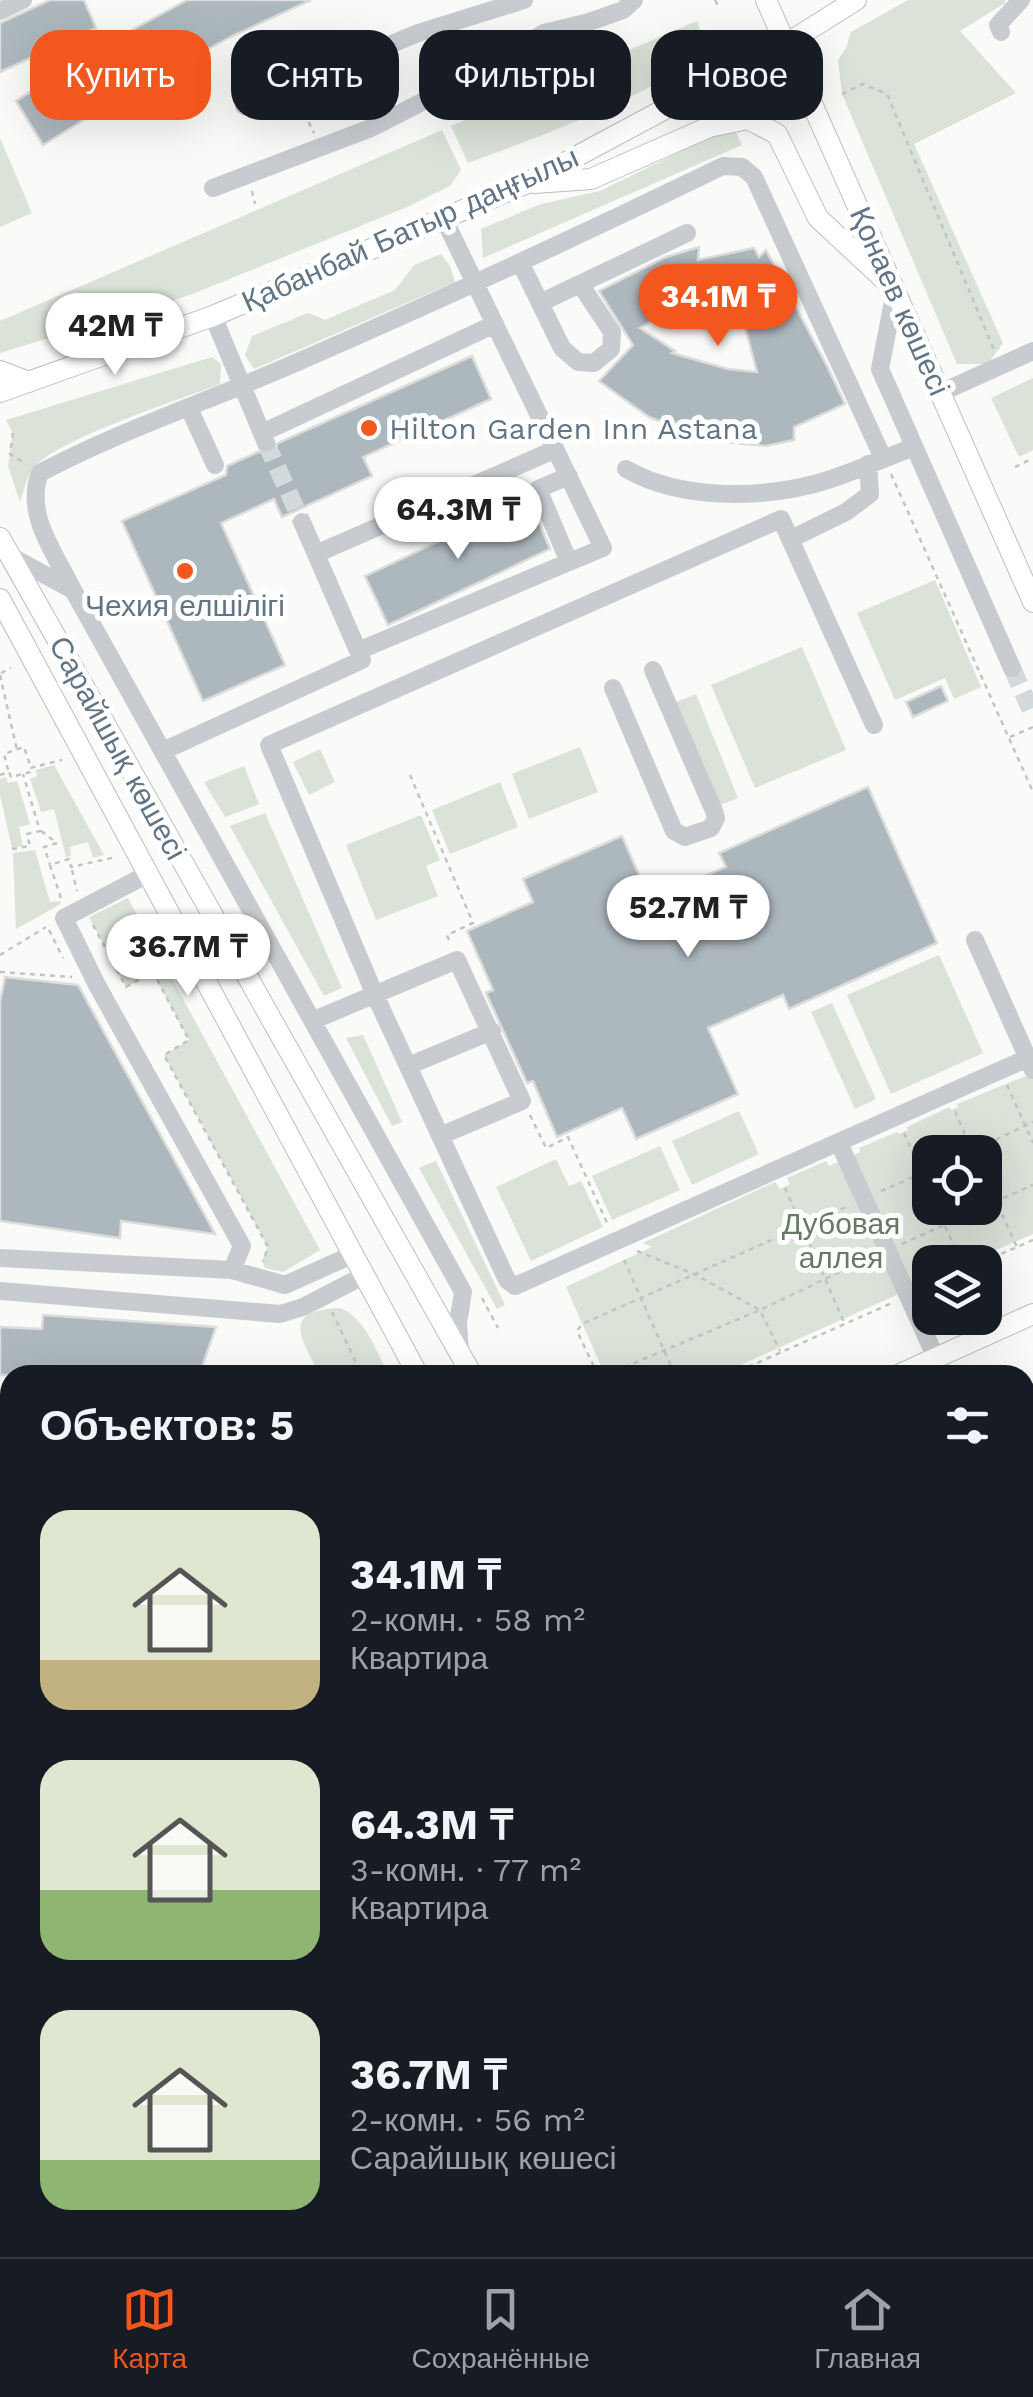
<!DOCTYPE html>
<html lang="ru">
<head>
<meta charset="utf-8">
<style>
	:root { --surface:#171b24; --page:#20242c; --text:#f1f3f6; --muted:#9ea1a6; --line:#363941; --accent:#f4571e }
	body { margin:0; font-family:"Work Sans",sans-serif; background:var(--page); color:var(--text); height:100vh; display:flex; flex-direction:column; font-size:38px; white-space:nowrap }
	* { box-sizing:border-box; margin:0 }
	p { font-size:32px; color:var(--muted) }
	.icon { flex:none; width:55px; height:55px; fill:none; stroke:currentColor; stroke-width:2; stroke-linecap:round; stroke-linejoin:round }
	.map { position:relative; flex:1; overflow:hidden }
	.panel { position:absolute; left:0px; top:1365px; width:1035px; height:892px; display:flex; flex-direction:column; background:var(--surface); border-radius:30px 30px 0 0; box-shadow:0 10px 40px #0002 }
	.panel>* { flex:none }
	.banner { position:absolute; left:30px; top:30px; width:975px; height:90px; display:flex; gap:20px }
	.buttons { position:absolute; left:912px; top:1135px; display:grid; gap:20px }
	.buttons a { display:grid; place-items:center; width:90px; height:90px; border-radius:20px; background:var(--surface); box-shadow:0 10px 40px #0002; font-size:50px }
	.price { position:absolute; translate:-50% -85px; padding:0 22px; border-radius:35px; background:#fff; color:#222; font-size:32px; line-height:65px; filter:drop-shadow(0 2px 5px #0008) }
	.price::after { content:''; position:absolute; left:50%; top:60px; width:30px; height:22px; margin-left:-15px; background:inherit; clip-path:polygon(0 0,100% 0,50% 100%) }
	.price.selected { background:var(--accent); color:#fff }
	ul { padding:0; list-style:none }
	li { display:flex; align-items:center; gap:30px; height:250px; padding:0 40px }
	li span { display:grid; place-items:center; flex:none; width:280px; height:200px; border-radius:30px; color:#555 }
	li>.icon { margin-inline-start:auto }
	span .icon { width:120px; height:120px; fill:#fffc; stroke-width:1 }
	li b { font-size:42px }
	h2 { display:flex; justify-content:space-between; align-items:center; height:120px; padding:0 40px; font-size:42px }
	.chip { padding:0 35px; border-radius:30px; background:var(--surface); box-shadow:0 10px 40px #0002; font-size:35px; line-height:90px }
	.chip.selected { background:var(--accent); color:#fff }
	.tabs { display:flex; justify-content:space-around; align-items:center; height:140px; border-top:2px solid var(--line); background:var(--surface); font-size:28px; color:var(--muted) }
	.tabs a { display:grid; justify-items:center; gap:5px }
	.tabs .selected { color:var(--accent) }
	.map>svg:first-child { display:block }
	.green { fill:#dbe2d8; fill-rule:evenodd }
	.building { fill:#adb7be; stroke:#dcdcda; stroke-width:2.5; fill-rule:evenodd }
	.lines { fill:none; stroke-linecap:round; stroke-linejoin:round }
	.minor-tunnel { stroke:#d4d9dc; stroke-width:18; stroke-dasharray:18 9; stroke-linecap:butt }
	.major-casing { stroke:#babfc3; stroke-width:22 }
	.path { stroke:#c1c4c6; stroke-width:2.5; stroke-dasharray:5 5; stroke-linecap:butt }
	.minor { stroke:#c8ccd0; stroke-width:18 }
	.major { stroke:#fff; stroke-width:20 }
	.poi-dot { fill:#f4571e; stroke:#fff; stroke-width:4 }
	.labels { text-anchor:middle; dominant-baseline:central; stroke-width:10; stroke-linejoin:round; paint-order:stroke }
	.street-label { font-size:30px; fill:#627586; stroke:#fff }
	.poi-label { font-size:30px; fill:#627586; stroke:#fff; text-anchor:start }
	.park-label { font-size:30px; fill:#667c62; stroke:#fff }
</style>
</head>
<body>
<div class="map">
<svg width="1033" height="2257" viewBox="0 0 1033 2257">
	<rect width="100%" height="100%" fill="#fafaf8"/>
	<path class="green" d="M908 0H1005V3L960 31 1016 93 914 144 1003 343 988 364H957L842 94 838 60 846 48 851 32Z
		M697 21 706 46 701 60C624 103 552 133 468 163L451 126Z
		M733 126 742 145 483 258 481 229 541 204 600 191Z
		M442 130 461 170 450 186 407 207 190 295 0 353V321Z
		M0 138 32 213 0 227Z
		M441 254 450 266 455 282 254 369 245 355 252 336 308 313 325 320 395 290 414 265Z
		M212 357 221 364 220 384C176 401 66 436 35 466 27 474 24 491 20 502L8 466 13 433 6 420Z
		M1033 378V450L1019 457 991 398Z
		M935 580 981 687 954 699 945 678 895 700 857 613Z
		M802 647 846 750 755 788 711 685Z
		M696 694 738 798 718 806 676 702Z
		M580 747 598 792 529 819 512 774Z
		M320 749 335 782 309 795 293 762Z
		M54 765 104 855 93 858 88 842 70 847 71 856 66 857 54 809 41 812 30 779 37 776 36 770Z
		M244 766 259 804 225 817 204 782Z
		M6 777 8 783 17 781 30 824 19 827 23 846 12 848 0 795V779Z
		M500 782 518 827 450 854 432 810Z
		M265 813 342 988 324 996 230 826Z
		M421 815 440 860 426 866 438 896 376 920 346 845Z
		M35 850 50 902 60 901 61 904 16 929 13 853Z
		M128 898 320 1250 283 1272 265 1268 262 1260 268 1247 164 1055 189 1040 153 973 126 987 89 917Z
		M939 955 983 1053 891 1094 847 995Z
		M832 1003 876 1099 855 1109 811 1012Z
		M363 1035 402 1122 392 1126 346 1038Z
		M1033 1073V1234L969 1262H930V1280L718 1375H605L566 1287 652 1247 643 1243 775 1182 780 1189 790 1184 787 1178 826 1161 829 1166 860 1152 859 1148 897 1132 899 1134 908 1130 907 1127 949 1107 952 1110 958 1107 957 1104ZM930 1152H985V1208H930Z
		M739 1111 759 1154 692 1185 672 1141Z
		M660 1146 680 1190 612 1220 592 1176Z
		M556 1159 569 1186 581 1181 603 1227 531 1261 496 1187Z
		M436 1161 505 1305 497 1309 419 1168Z
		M340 1308C366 1318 376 1352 389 1375H320C301 1337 280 1311 340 1308Z"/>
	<path class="building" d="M50 0H84L96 28 0 72V23Z
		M187 0H311L234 35 137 87 43 145 16 101 114 40Z
		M699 247 698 260 754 248 759 257 766 250 828 368 845 404 794 427V440L766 446 711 441 649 417 599 381 633 345 599 291 666 257ZM696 295 704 329 739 304 757 372 728 369 672 353 675 351 640 328Z
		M472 356 491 399 363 457 372 476 282 517 274 499 221 523 285 665 203 701 122 521 226 475 227 466 258 452 272 454 278 443Z
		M529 499 550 549 388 625 365 576Z
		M941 686 948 701 913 717 906 702Z
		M868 787 937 943 789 1009 783 995 708 1028 738 1094 636 1139 622 1108 557 1137 533 1081 527 1083 486 993 493 990 467 931 533 902 523 879 622 836 650 900 726 867 719 853Z
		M5 977 78 985 215 1234 121 1221 120 1238 0 1221V1002Z
		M43 1315 216 1327 199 1375H0V1327L42 1329Z"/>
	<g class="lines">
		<path class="minor-tunnel" d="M266 443 302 522
			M1012 668 1033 715"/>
		<defs>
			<path id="major" d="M766 0 1033 602
				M534 183 591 179 709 127 748 119 777 134 818 218 887 282
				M0 371 29 382
				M0 392 213 316 527 183 786 44 856 0
				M0 538 472 1375
				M0 599 418 1375
				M898 1375 1033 1314
				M0 1776 10 1771
				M884 2248 889 2257
				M960 2248 965 2257"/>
		</defs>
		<use href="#major" class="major-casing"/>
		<path class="path" d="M715 0 718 6
			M727 37 731 44
			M348 79 364 113
			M842 94 863 84 887 94 994 350
			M300 104 314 133
			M252 191 255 204
			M13 433 10 454 26 464
			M1015 467 1033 458
			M891 474 1033 792
			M1 673 11 668
			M0 675 17 750
			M1010 737 1033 727
			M8 770 4 754 24 747 30 765
			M0 775 9 772 11 777 31 772 30 768 62 760
			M410 775 473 923 447 935 450 943
			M41 831 57 843 44 847 50 864
			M12 849 30 846 27 834 40 831 23 774
			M72 870 77 891
			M61 898 50 865 69 859 71 867 116 857
			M93 925 126 987 153 972 189 1040 164 1055 268 1247 263 1262
			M49 930 63 958
			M0 955 46 927
			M0 972 72 977
			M1007 1085 1033 1143
			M955 1111 966 1137
			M530 1115 546 1148 568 1137 608 1225
			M904 1133 930 1191
			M987 1144 1033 1122
			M957 1152 958 1145 966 1137 978 1136 986 1143
			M985 1160 987 1146
			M985 1178 1017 1247
			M785 1188 844 1322
			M881 1191 930 1170
			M985 1206 1033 1185
			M937 1208 961 1262
			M902 1244 982 1208
			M637 1251 694 1274 760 1310 780 1351
			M624 1260 675 1375
			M983 1262 1033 1240
			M482 1298 498 1328
			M332 1312 362 1375
			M598 1375 577 1331 582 1324 846 1207
			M606 1375 760 1310 871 1257
			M730 1375 892 1303
			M1025 1427 1033 1424
			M0 1824 10 1820"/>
		<path class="minor" d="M0 11 23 0
			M1001 32 998 25 1021 0
			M244 106 418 33 524 0
			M213 188 371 128 483 71 544 33 589 22 623 10 634 0
			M444 219 603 548 569 562
			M521 264 562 348 578 362 594 363 611 349 612 332 580 284
			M895 291 880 369 1012 668
			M540 303 687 233
			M213 316 266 443
			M940 393 1033 351
			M189 408 215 465
			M262 433 495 324
			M626 469C680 500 759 499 818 483 850 474 882 459 914 447
			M791 539 846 512 870 494 868 464
			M318 553 554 450
			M10 556 73 590 463 1292 458 1323 460 1352
			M73 590C55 553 24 514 40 473 121 430 209 401 293 364 438 301 581 235 723 166L742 167 754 177 883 458
			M358 651 569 562 538 489 569 476
			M613 688 674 831 685 837 711 828 716 818 714 811 653 670
			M874 725 781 519 269 745 375 995 507 1280 515 1286 1028 1058
			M163 751 362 660 302 522
			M148 874 64 918 97 985 242 1246 232 1270
			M975 940 1033 1070
			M314 1020 457 960 522 1101 440 1136
			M408 1066 492 1031
			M839 1143 936 1358
			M0 1258 232 1270 285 1285 354 1254
			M0 1291 280 1314 303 1307 365 1275
			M0 1670 10 1665
			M0 1843 10 1868
			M1025 2220 1033 2216
			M339 2248 347 2257
			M664 2248 673 2257
			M803 2248 808 2257
			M841 2248 846 2257
			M992 2248 997 2257"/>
		<use href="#major" class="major"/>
	</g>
	<g class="poi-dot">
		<circle cx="369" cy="428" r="10"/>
		<circle cx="185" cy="571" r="10"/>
	</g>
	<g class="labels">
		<g class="street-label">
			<text transform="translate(410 229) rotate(-24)">Қабанбай Батыр даңғылы</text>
			<text transform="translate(900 301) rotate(66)">Қонаев көшесі</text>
			<text transform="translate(118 748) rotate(61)">Сарайшық көшесі</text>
		</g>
		<g class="poi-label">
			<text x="389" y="428">Hilton Garden Inn Astana</text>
			<text x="185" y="605" text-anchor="middle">Чехия елшілігі</text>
		</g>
		<g class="park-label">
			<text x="841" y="1223">Дубовая<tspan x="841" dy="34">аллея</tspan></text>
		</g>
	</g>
</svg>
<div class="buttons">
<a><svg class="icon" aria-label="locate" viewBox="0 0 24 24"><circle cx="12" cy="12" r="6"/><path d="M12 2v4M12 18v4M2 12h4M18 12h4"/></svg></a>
<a><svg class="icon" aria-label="layers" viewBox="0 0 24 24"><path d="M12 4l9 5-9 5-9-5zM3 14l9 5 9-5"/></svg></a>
</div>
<b class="price selected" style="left:718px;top:349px">34.1M ₸</b>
<b class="price" style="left:115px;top:378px">42M ₸</b>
<b class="price" style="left:458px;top:562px">64.3M ₸</b>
<b class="price" style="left:688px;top:960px">52.7M ₸</b>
<b class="price" style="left:188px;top:999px">36.7M ₸</b>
<div class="banner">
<a class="chip selected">Купить</a>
<a class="chip">Снять</a>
<a class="chip">Фильтры</a>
<a class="chip">Новое</a>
</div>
<section class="panel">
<h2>Объектов: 5<svg class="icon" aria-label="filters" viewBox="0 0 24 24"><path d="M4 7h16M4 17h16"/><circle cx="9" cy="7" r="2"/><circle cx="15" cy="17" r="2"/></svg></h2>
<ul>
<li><span style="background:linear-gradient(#dfe7d0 75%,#c2b280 0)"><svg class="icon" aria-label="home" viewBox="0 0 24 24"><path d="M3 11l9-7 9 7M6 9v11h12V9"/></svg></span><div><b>34.1M ₸</b><p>2-комн. · 58 m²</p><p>Квартира</p></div></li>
<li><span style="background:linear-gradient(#dfe7d0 65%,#8fb573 0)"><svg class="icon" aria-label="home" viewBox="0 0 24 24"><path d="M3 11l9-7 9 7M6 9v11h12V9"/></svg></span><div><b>64.3M ₸</b><p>3-комн. · 77 m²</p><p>Квартира</p></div></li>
<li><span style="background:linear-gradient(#dfe7d0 75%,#8fb573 0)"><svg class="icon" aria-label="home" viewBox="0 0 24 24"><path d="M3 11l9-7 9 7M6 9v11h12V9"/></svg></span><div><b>36.7M ₸</b><p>2-комн. · 56 m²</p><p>Сарайшық көшесі</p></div></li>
</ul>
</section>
</div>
<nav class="tabs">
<a class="selected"><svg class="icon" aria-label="map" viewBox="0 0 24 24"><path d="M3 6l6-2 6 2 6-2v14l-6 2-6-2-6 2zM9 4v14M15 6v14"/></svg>Карта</a>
<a><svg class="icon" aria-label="saved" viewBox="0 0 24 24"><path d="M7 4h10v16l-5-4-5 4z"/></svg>Сохранённые</a>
<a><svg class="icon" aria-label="home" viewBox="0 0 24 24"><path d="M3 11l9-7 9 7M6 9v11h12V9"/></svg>Главная</a>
</nav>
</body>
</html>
